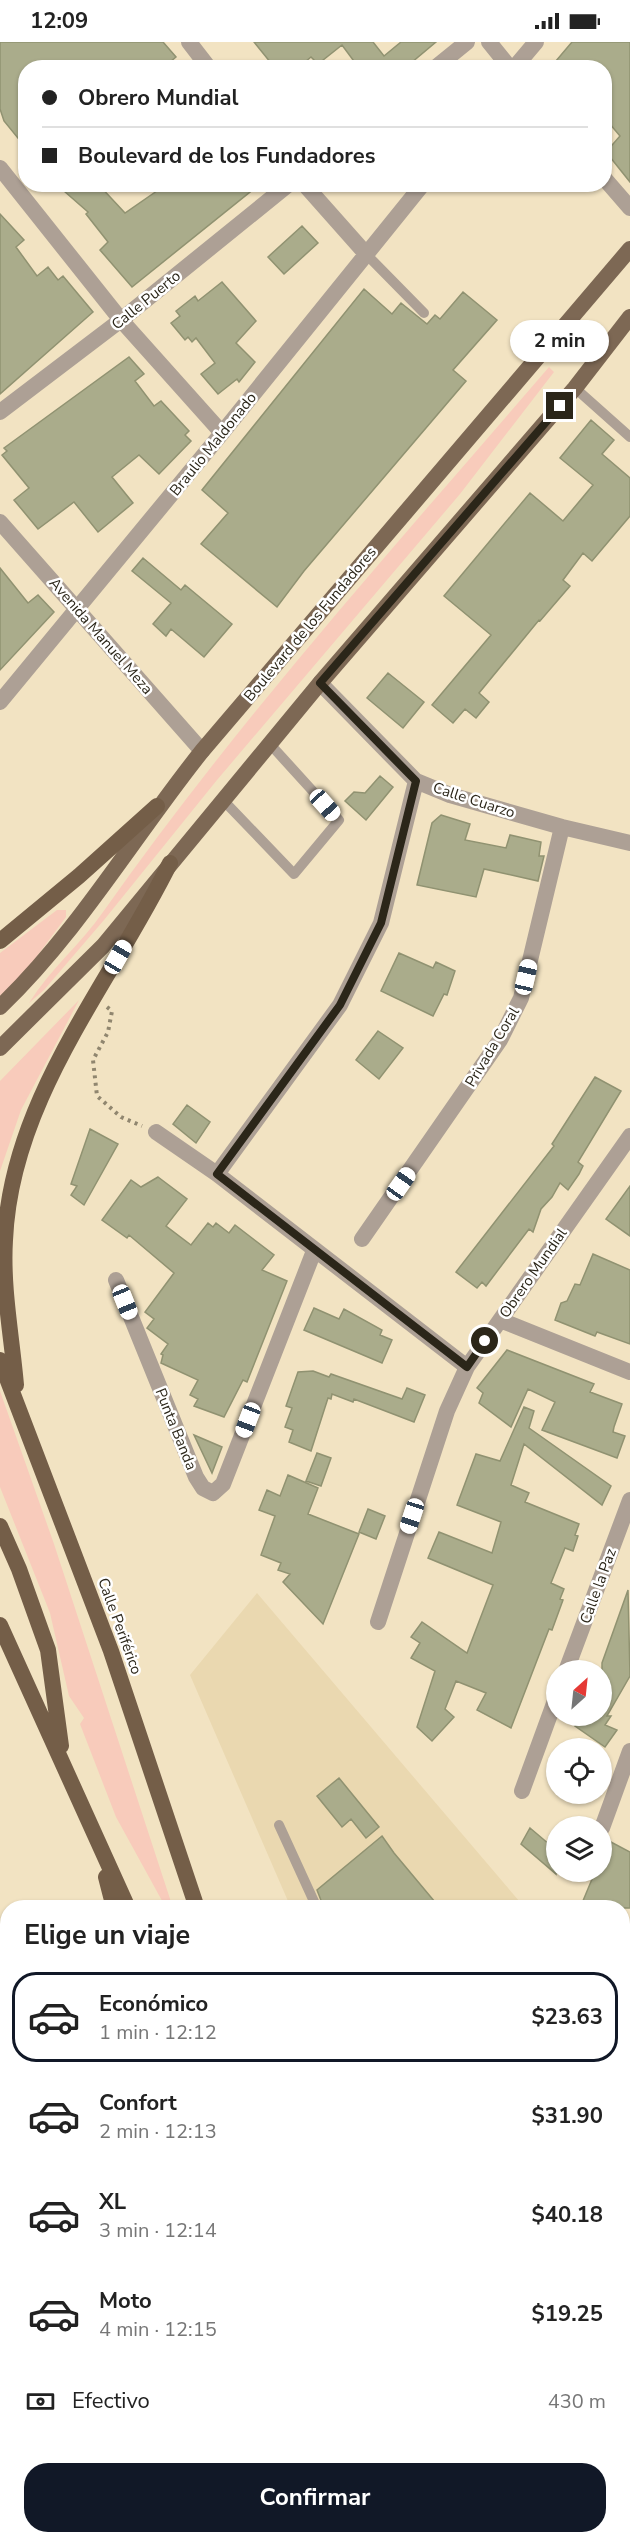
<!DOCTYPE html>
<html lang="es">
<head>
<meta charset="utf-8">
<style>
	:root { --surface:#fff; --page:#f2f2f2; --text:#222; --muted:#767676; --line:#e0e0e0; --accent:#111827 }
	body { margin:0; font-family:"Nunito Sans",sans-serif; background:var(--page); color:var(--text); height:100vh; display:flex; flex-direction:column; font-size:22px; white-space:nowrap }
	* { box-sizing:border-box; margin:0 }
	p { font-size:20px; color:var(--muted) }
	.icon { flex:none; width:33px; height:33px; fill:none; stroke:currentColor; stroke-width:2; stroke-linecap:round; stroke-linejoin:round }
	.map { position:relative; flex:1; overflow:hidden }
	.panel { position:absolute; left:0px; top:1858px; width:630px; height:644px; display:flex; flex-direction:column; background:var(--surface); border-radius:24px 24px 0 0; box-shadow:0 2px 4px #0004 }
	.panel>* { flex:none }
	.hud { position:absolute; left:18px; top:18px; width:594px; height:132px; border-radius:24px; box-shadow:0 2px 4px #0004; display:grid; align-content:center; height:132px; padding:0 24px; background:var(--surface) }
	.needle { width:39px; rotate:27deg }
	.buttons { position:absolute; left:546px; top:1618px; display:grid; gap:12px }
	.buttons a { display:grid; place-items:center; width:66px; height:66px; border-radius:50%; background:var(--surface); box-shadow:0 2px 4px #0004; font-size:30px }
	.end { position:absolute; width:27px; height:27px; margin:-14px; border:8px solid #2b2619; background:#fff; box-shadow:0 0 0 3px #fff }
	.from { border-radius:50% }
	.bubble { position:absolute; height:42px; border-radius:21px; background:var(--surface); box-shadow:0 2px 4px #0004; font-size:20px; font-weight:700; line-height:42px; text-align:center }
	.car { position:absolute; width:18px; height:36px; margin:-18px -9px; border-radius:8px; box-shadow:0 0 4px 2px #0007; background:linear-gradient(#fff 24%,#345 0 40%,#fff 0 76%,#345 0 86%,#fff 0) }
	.hud b { display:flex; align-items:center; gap:21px; height:57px; font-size:22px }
	.hud b+b { border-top:2px solid var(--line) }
	.hud i { width:15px; height:15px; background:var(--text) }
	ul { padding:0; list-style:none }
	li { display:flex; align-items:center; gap:18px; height:90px; margin:0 12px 9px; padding:0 12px; border:3px solid transparent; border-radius:24px }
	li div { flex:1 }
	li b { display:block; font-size:22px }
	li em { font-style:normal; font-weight:700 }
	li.selected { border-color:var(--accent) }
	li>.icon { width:54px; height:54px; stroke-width:1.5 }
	h2 { padding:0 24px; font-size:27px; line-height:72px }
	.pay { display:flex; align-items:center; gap:15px; height:66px; padding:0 24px; font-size:22px }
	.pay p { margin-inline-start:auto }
	.button { display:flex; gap:12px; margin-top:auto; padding:12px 24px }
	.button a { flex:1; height:69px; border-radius:24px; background:var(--accent); color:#fff; font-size:24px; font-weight:700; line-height:69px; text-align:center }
	.status { display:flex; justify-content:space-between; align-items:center; height:42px; padding:0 30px; background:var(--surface); direction:ltr }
	.status svg { height:16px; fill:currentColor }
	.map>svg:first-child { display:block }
</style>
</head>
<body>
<div class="status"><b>12:09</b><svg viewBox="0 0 49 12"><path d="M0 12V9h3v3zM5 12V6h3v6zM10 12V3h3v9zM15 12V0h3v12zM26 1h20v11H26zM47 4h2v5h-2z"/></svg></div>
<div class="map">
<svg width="630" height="2501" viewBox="0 0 630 2501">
	<rect width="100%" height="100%" fill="#f2e3c2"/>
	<path fill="#ead8b0" d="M257 1551 525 1866H291L190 1633Z
		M623 1963 630 1970V2501H495L493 2495 622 2494Z
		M0 2383 7 2385 8 2494H280L284 2501H0Z"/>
	<path fill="#f8cbbb" d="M549 325 554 330 460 452 217 738 104 878 44 948 29 961C50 927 81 902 103 870 238 678 396 503 549 325Z
		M57 868H66V875L26 929 0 954V911Z
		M79 958 21 1068 0 1129V1039Z
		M0 1349 54 1502 173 1866H166L116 1775 80 1682 84 1676 69 1654 50 1571 0 1445Z"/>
	<path fill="#aaac8b" stroke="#909271" stroke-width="1.5" d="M0 0H163L176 15 163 26H26V106L4 79 0 67Z
		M254 0H373L384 14 401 0H436L405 26H359L342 3 318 22 311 15 298 26H275Z
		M572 0H630V140L606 110 620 94 604 75V26H550Z
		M56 142H98L125 171 167 142H260L132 245 100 208 108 200 86 172 88 170Z
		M0 172 24 198 16 205 37 234 48 225 58 238 63 234 93 270 0 352Z
		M302 184 318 201 284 232 268 215Z
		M222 240 256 279 236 301 255 320 239 340 237 337 218 352 201 332 215 321 196 296 192 300 188 295 185 298 171 281 180 274 176 269 195 254 198 259Z
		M364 247 392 272 401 261 427 282 435 273 440 277 463 250 497 278 453 328 466 339 304 529 277 565 201 502 228 471 202 448Z
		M129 315 144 332 135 339 154 364 161 359 189 389 185 393 191 399 159 432 139 413 112 435 133 461 98 490 74 460 38 487 14 458 29 446 2 413 7 409 4 406Z
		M591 378 614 398 602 412 630 436V474L592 519 583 511 563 538 570 544 540 579 539 578 479 651 489 660 476 676 465 667 453 681 432 663 491 593 444 554 530 451 563 479 593 443 560 416Z
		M143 516 181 548 185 543 232 582 204 615 171 587 166 594 153 582 171 561 132 529Z
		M0 526 28 561 38 553 54 570 0 628Z
		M388 631 424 660 403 686 367 656Z
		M380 734 393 745 366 778 345 759 354 750 365 751Z
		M441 773 470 782 465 798 506 806 510 793 541 800 539 814H544L538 839 484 827 476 855 417 843 432 781Z
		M399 911 433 926 436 920 455 929 447 953 444 952 433 974 381 949Z
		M378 989 403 1006 379 1037 356 1018Z
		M595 1035 621 1049 578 1120 583 1124 579 1132 568 1148 560 1141 552 1155 541 1167 533 1190 529 1187 486 1244 482 1240 477 1246 456 1230 554 1104 552 1102Z
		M187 1063 210 1080 196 1101 173 1082Z
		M90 1087 118 1102 84 1163 71 1153 77 1144 71 1142Z
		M158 1135 187 1157 166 1184 191 1203 208 1181 213 1185 216 1181 229 1191 235 1183 274 1213 262 1228 287 1239 247 1340 243 1338 224 1375 194 1364 198 1357 190 1353 198 1338 161 1321 163 1313 161 1312 168 1302 147 1286 154 1277 145 1270 174 1231 129 1193 127 1196 102 1178 131 1138 141 1145Z
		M630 1144V1194L606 1177Z
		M593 1212 630 1228V1302L597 1290 595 1294 555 1278 561 1261 567 1259 575 1242 580 1243Z
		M314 1266 339 1277 344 1267 382 1288 380 1293 392 1298 382 1321 304 1288Z
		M507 1308 594 1342 590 1350 622 1362 614 1385 613 1390 625 1394 617 1416 542 1388 555 1360 528 1347 511 1385 479 1361 483 1351 477 1346Z
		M313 1329 329 1335 331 1332 402 1357 407 1346 425 1353 414 1380 354 1357 353 1360 332 1352 331 1357 328 1356 311 1409 289 1400 293 1388 285 1385 292 1366 286 1364 298 1330Z
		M524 1365 534 1369 529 1386 611 1444 602 1463 524 1402 511 1443 529 1451 525 1460 579 1482 575 1493 578 1494 573 1509 565 1506 551 1541 564 1547 560 1557 563 1558 552 1588 549 1587 511 1686 477 1668 486 1651 456 1639 445 1667 454 1675 432 1699 417 1685 435 1629 411 1616 420 1601 411 1595 422 1580 467 1611 493 1543 428 1516 439 1490 492 1511 501 1480 457 1463 476 1412 500 1419Z
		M194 1393 222 1405 212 1431Z
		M317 1411 331 1416 321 1444 306 1439Z
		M288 1433 318 1446 308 1472 359 1492 323 1582 283 1540 290 1532 278 1528 281 1521 261 1513 275 1474 259 1468 267 1448 280 1454Z
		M368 1467 385 1474 376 1497 359 1490Z
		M628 1548 630 1634 607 1674H611L605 1683 617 1688 605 1705 575 1684 582 1674H602V1621Z
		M339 1736 379 1785 366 1796 351 1777 342 1785 317 1754Z
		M530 1786 556 1808V1832L521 1802Z
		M382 1794 394 1811 440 1866H324L317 1848Z
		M609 1799 630 1810V1866H580L595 1830H602V1811Z"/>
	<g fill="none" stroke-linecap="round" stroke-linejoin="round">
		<path stroke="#90866f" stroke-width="4" stroke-dasharray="3 4.5" stroke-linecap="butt" d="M107 965 112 969 108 990 93 1018 97 1054 121 1075 142 1084"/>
		<path stroke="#ada095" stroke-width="10" d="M367 213 424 271
			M575 346 630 395
			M223 758 294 832 339 778 270 702
			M279 1783 317 1866
			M0 2083 8 2098
			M0 2293 8 2299
			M622 2329 630 2337
			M622 2420 630 2428
			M135 2494 136 2501"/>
		<path stroke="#ada095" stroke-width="16" d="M0 126 121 278 222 391
			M304 142 367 213
			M0 370 121 278 289 142
			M0 480 202 709
			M320 641 416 739 450 753 562 785 630 801
			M0 660 222 391 423 142
			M156 1090 217 1132 467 1325
			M217 1132 340 963 381 881 416 739
			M362 1197 500 998 521 956 562 785
			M116 1238 196 1435 203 1446 213 1451 223 1442 314 1209
			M500 1278 630 1330
			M378 1580 447 1369 467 1325 630 1094
			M566 1629 630 1458
			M522 1749 556 1656
			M602 1786 630 1709"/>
		<path stroke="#ada095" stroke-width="16" d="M189 0 209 26
			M489 0 510 26
			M435 26 467 0
			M514 26 536 0
			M604 136 630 166
			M0 2374 8 2376"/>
		<path stroke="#7d6854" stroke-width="16" d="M0 965C79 889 134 794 202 709L630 207
			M0 1006 103 904 320 641 575 346 630 275"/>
		<path stroke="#745e48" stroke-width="16" d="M0 899 79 834 157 764
			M0 1318 111 1609 197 1866
			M16 1343C12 1296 2 1246 5 1198 11 1057 110 943 170 821
			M0 1484 19 1527 48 1608 61 1704
			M0 1583 128 1866
			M106 1835 114 1866
			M329 2494 332 2501
			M398 2494 401 2501
			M454 2494 457 2501"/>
	</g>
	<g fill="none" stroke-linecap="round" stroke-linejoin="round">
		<path stroke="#2b2619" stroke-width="8" d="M485 1299 467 1325 217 1132 340 963 381 881 416 739 320 641 560 364"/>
	</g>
	<g text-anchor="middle" stroke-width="5" stroke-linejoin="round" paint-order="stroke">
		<g font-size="15" fill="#2b2619" stroke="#fff">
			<text transform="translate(146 258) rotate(-39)" y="5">Calle Puerto</text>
			<text transform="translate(213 402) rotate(-51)" y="5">Braulio Maldonado</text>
			<text transform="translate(310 582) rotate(-50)" y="5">Boulevard de los Fundadores</text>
			<text transform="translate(101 594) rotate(49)" y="5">Avenida Manuel Meza</text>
			<text transform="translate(474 758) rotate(18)" y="5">Calle Cuarzo</text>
			<text transform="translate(492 1005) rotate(-59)" y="5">Privada Coral</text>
			<text transform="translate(533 1231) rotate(-55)" y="5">Obrero Mundial</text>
			<text transform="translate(176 1387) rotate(68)" y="5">Punta Banda</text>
			<text transform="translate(598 1544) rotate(-70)" y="5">Calle la Paz</text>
			<text transform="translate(120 1584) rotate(70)" y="5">Calle Periférico</text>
		</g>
	</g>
</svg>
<div class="buttons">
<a><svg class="needle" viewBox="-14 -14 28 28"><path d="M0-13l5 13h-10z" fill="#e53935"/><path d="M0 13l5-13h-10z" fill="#767676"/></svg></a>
<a><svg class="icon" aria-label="locate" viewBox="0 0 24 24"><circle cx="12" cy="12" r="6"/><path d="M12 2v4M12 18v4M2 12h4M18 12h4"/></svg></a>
<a><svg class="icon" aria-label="layers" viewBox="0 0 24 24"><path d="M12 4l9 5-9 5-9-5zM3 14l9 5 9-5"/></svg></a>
</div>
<i class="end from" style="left:485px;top:1299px"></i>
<i class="end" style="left:560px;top:364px"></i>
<div class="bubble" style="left:510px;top:278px;width:99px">2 min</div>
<i class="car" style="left:325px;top:763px;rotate:138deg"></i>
<i class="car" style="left:118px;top:915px;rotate:30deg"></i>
<i class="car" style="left:526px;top:935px;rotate:13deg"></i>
<i class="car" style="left:401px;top:1142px;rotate:35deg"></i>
<i class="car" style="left:125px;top:1260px;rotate:158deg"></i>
<i class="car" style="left:248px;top:1378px;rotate:201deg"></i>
<i class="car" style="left:412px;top:1474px;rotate:198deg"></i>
<div class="hud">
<b><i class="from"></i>Obrero Mundial</b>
<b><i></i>Boulevard de los Fundadores</b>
</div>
<section class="panel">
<h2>Elige un viaje</h2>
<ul>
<li class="selected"><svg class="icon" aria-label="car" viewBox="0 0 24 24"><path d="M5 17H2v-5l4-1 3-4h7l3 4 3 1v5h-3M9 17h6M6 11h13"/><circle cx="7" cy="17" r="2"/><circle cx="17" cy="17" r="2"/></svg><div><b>Económico</b><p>1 min · 12:12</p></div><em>$23.63</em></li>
<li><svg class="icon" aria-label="car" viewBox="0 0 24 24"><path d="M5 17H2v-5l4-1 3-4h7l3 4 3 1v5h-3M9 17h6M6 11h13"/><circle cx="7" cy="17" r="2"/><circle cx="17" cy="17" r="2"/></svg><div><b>Confort</b><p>2 min · 12:13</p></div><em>$31.90</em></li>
<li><svg class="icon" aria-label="car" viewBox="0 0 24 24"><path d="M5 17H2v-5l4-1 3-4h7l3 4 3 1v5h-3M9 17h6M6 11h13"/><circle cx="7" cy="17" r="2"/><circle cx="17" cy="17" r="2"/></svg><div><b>XL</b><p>3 min · 12:14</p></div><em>$40.18</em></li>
<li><svg class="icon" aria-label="car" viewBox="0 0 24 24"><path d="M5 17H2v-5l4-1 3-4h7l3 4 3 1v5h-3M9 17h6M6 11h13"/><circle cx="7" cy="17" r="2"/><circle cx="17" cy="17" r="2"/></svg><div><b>Moto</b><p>4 min · 12:15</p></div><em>$19.25</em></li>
</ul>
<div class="pay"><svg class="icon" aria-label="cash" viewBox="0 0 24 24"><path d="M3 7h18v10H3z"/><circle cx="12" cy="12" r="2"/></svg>Efectivo<p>430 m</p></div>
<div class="button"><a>Confirmar</a></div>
</section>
</div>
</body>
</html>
